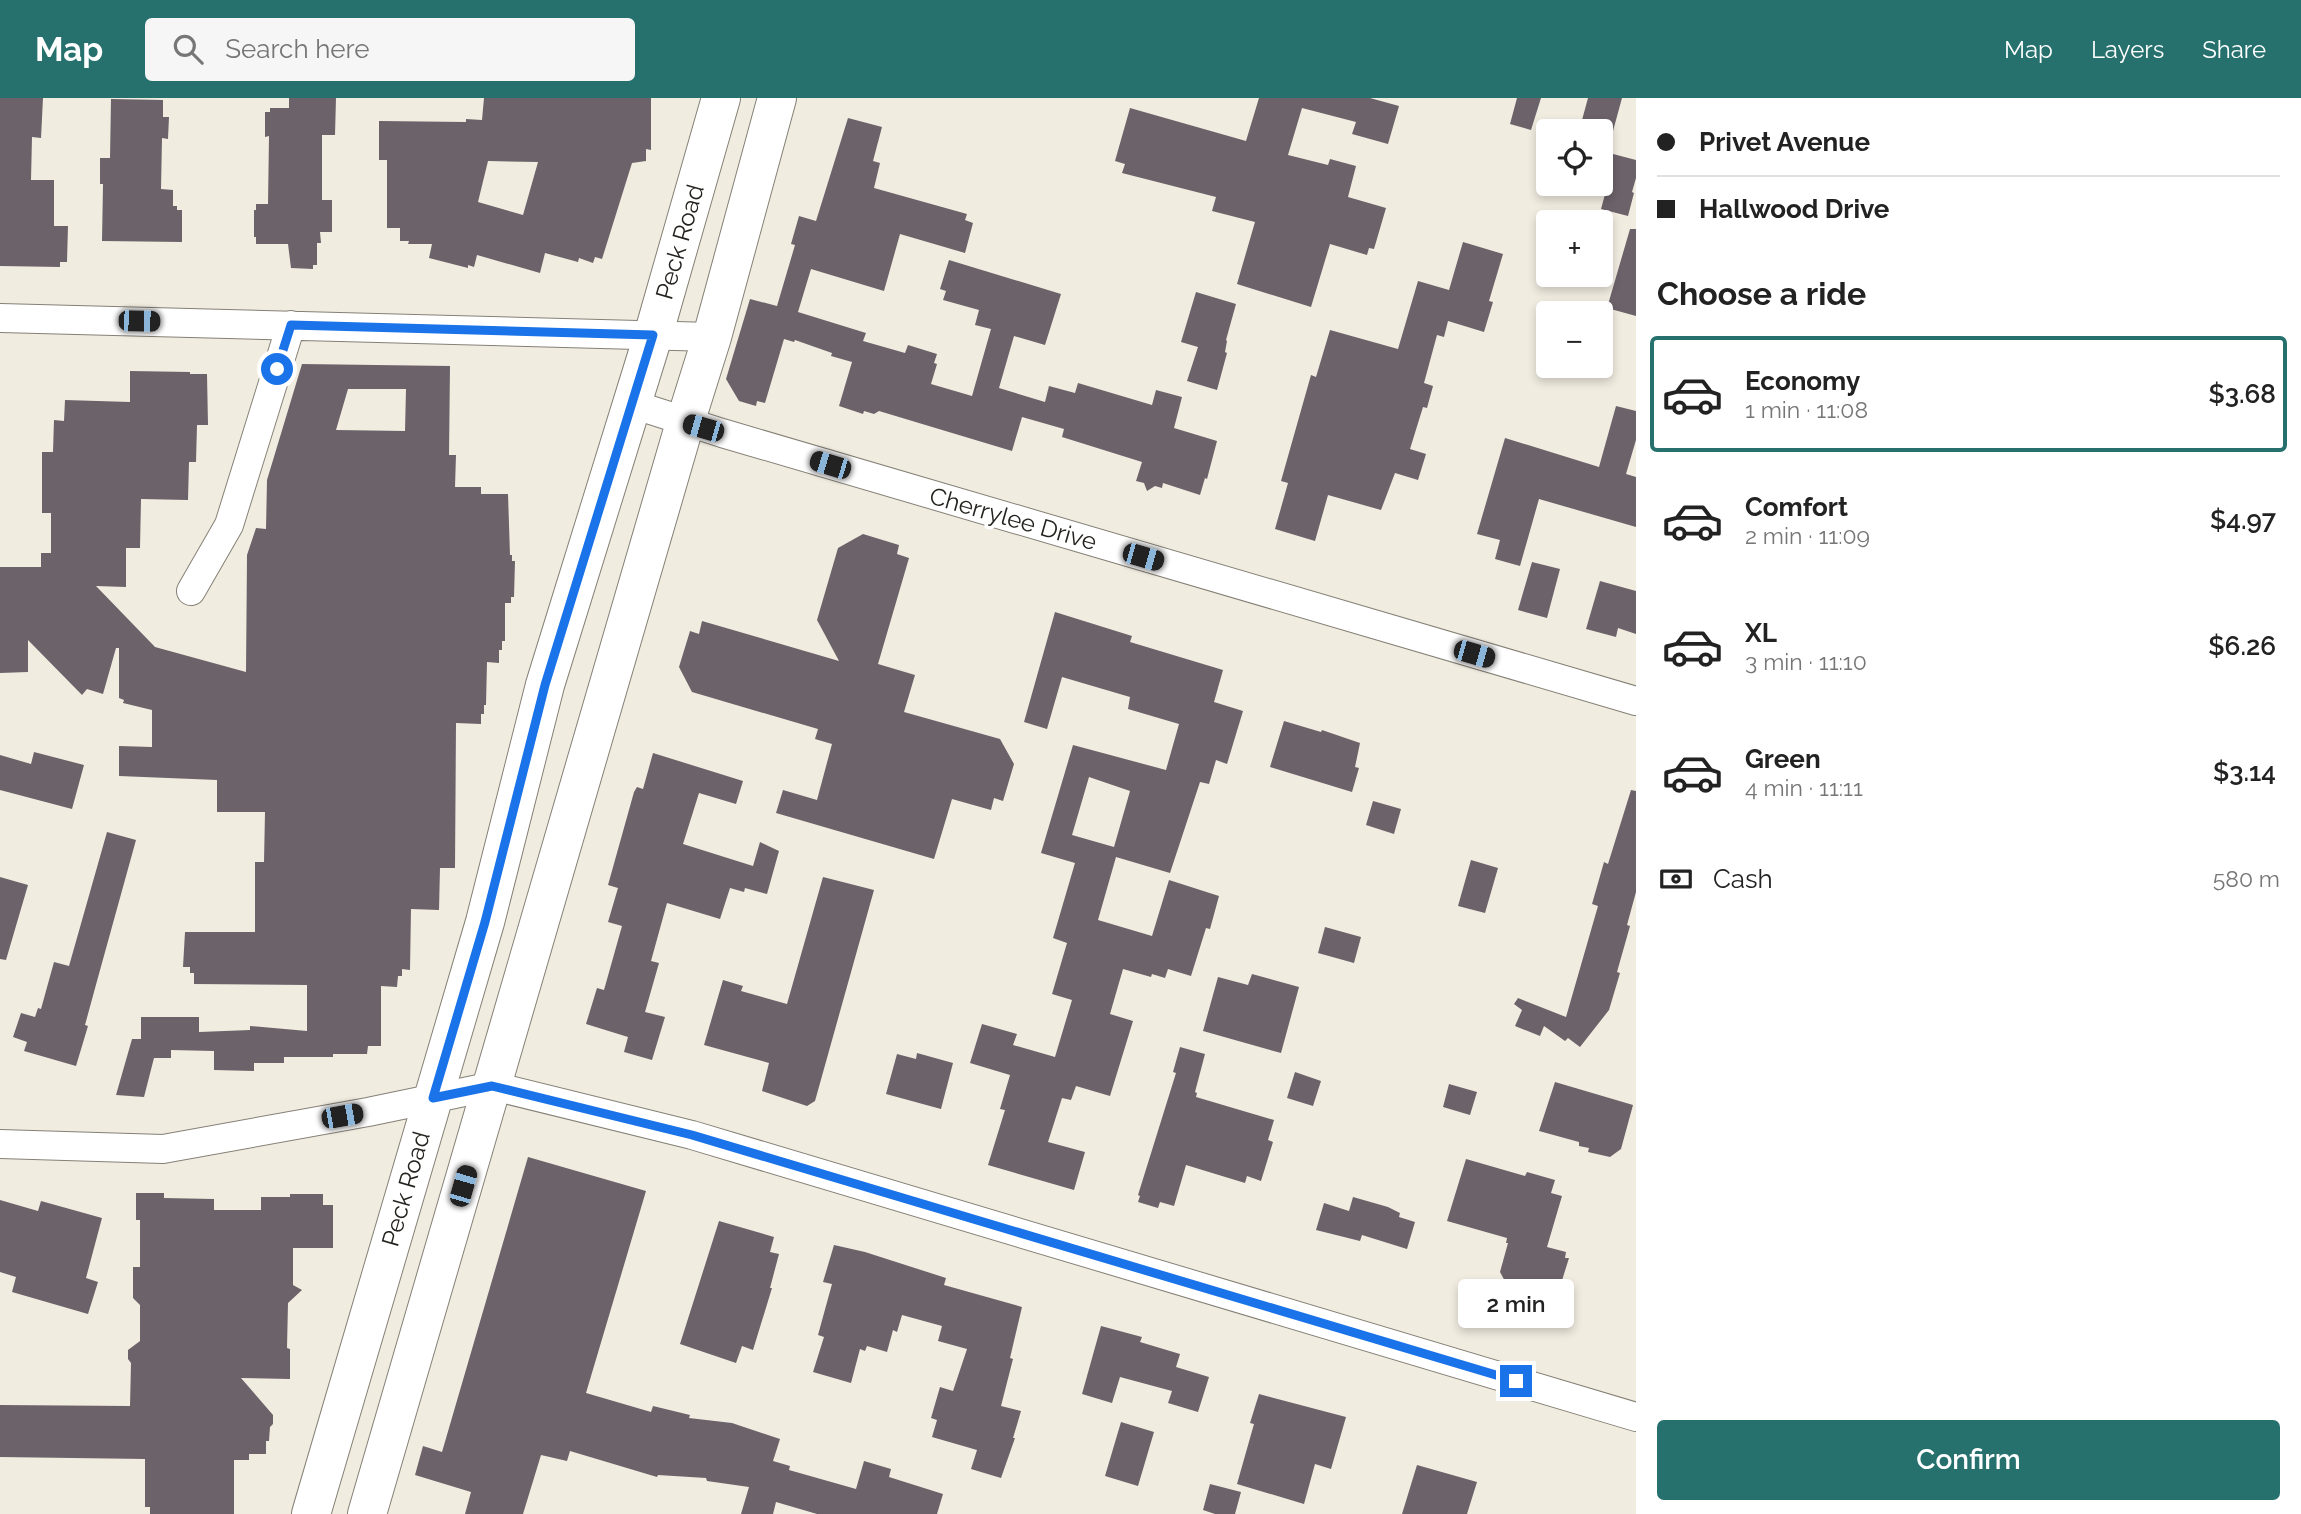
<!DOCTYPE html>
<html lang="en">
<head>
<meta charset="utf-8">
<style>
	:root { --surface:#fff; --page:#f6f6f6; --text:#222; --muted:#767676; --line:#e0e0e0; --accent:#26716e }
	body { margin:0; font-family:Raleway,sans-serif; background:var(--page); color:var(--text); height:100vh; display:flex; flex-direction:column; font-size:26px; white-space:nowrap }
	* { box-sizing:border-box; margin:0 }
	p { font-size:23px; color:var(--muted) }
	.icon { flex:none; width:38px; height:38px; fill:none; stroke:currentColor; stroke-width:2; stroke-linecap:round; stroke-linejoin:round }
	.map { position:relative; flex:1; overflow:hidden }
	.panel { display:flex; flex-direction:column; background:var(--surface); width:665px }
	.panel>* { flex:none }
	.banner { display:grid; align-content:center; height:154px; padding:0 21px; background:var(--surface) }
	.fabs { position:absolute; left:1536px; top:21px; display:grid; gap:14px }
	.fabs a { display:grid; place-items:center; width:77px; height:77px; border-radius:7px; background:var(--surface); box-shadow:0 4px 10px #0003; font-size:35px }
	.end { position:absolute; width:32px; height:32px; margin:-16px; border:9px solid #1a73e8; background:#fff; box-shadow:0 0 0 4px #fff }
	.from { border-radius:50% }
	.bubble { position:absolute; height:49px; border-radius:7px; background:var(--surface); box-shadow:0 4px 10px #0003; font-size:23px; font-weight:600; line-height:49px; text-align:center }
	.car { position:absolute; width:21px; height:42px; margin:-21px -10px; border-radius:9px; box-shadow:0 0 5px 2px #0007; background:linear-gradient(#222 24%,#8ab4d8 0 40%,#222 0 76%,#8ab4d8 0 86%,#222 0) }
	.banner b { display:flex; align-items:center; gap:24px; height:66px; font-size:26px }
	.banner b+b { border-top:2px solid var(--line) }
	.banner i { width:18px; height:18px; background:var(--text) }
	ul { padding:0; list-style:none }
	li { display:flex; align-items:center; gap:21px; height:116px; margin:0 14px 10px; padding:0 7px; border:4px solid transparent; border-radius:7px }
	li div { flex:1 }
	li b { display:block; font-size:26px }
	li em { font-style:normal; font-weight:600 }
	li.current { border-color:var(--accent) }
	li>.icon { width:63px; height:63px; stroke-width:1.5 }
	h2 { padding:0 21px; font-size:32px; line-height:84px }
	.pay { display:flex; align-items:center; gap:18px; height:77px; padding:0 21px; font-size:26px }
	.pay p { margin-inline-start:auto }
	.button { display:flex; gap:14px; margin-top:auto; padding:14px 21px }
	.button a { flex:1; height:80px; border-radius:7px; background:var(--accent); color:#fff; font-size:28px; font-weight:600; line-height:80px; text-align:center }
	header { display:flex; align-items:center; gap:42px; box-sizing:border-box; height:98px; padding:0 35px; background:var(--accent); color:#fff }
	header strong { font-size:33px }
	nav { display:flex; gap:38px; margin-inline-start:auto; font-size:24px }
	.search { width:490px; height:63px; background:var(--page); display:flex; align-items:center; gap:18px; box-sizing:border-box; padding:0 24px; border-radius:7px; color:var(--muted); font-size:26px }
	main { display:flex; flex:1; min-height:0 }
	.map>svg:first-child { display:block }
</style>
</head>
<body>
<header>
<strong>Map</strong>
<div class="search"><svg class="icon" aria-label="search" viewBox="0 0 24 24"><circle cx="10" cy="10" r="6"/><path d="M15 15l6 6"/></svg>Search here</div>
<nav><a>Map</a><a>Layers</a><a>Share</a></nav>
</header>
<main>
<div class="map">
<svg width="1636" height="1416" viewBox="0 0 1636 1416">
	<rect width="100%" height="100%" fill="#f1ece0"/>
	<path fill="#6c626a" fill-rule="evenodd" d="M0 0H43L41 40 32 39 31 82H54V128H68L67 164H60V169L0 168Z
		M289 0H336L335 37H322V102H332V134H320L321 145H317V167H313V171L291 170 288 146H256V139H254V112H256V106H268L269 38 265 39V14H270V10H289Z
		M484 0H651V52L646 51V63L632 65 602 161 595 159 593 165 579 160 578 164 545 155 540 175 477 157 474 169 468 167V170L429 160 432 146H408L409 143H400V130H387V62H379V23L466 24V21L482 22ZM488 63 538 64 523 117 478 104Z
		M1259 0H1370L1399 8 1388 46 1352 36 1356 24 1302 10 1288 57 1328 67 1330 61 1356 68 1348 99 1386 110 1374 151 1369 150 1367 157 1330 146 1311 209 1237 186 1255 124 1212 113 1216 99 1122 75 1125 66 1115 63 1130 10 1246 43Z
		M1517 0H1541L1531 32 1510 26Z
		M1588 0H1622L1613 33H1579Z
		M111 1 163 2V19H169L168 41 162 40 161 91 173 92V108H177V112H182V144L102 143 103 86H100V60H110Z
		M848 20 882 29 873 63 880 65 874 90 967 116 965 122 973 125 965 155 900 136 884 193 811 171 798 214 866 235 863 243 905 255 908 247 937 256 934 265 937 266 931 286 972 298 991 231 975 227 979 212 943 202 946 193 940 191 949 162 1061 196 1045 247 1014 238 999 290 1045 304 1049 288 1075 295 1078 285 1152 307 1156 292 1182 299 1174 330 1217 343 1207 381 1205 380 1200 397 1163 385 1162 390 1155 388 1147 393 1144 385 1136 383 1142 364 1062 339 1064 331 1022 319 1012 353 879 313 874 316 864 313 863 316 839 308 852 264 831 258 832 255 795 242 794 244 784 241 765 305 757 303 756 308 739 303 726 281 750 201 777 208 795 147 791 146 799 118 816 123Z
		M1613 56 1636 62V80L1632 94 1634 95 1628 118 1601 111 1607 89 1604 88Z
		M1630 131H1636V218L1607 210Z
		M1463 144 1503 156 1489 203 1493 204 1484 234 1448 223 1444 239 1437 237 1424 285 1433 288 1427 310 1423 309 1410 351 1426 356 1418 382 1395 375 1381 412 1328 397 1315 443 1275 431 1288 385 1281 383 1311 277 1316 279 1330 232 1398 251 1418 183 1449 192Z
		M1196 194 1236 206 1226 242 1227 243 1225 254 1227 255 1217 292 1187 283 1198 249 1181 244Z
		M302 266 450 268 449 357H456L455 389H481V396H508L510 457H512V463H515L514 499H511V505H505V543H502V552H499V565L487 564 486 607H484V616H481V626L456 625 455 770H440L439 812 411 811 410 872 402 871V878H398L397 889 381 888V948H368L367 956H333V959H284V965H254V973L214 972V953L171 952V960H154L144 999 116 997 132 941H141V919H199V934L250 932V928L307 933V887L194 886V875H190V869H183L185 834H255V764H264L265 714H217V682L119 678V648L152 649V612L123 605 124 602 119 600V550H116L103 596 87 591 82 597 28 542V574L0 575V469H41V455H51V415H42V354H53L54 322 64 323 65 302 130 304V273L190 274V276H207L208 327H197L196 364H189L188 402 141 401 140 450H126V489L96 488 155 549 246 574 247 457 256 430 266 431 267 382ZM348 291H406L405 333 336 332Z
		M1616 308 1636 313V342L1626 376 1636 379V429L1539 401 1520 468 1495 461 1500 442 1477 436 1505 340 1599 369Z
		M863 436 899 447 897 456 909 460 878 566 915 577 904 614 1000 641 1014 666 1003 703 994 700 991 712 952 701 934 761 776 715 783 692 817 702 832 646 815 641 818 631 692 594 679 569 690 533 699 536 702 523 839 563 817 522 838 450Z
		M1532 464 1560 471 1547 520 1518 512Z
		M1600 483 1636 493V536L1618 530 1616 539 1586 531Z
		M1055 514 1132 538 1130 544 1223 572 1214 604 1243 613 1227 666 1216 662 1209 686 1200 684 1170 775 1116 759 1098 822 1152 838 1169 782 1219 798 1210 831 1206 830 1191 878 1168 871 1165 880 1152 876 1151 879 1123 871 1110 916 1133 923 1110 998 1076 988 1071 1002 1062 1000 1048 1044 1085 1054 1074 1092 988 1067 1005 1012 1000 1011 1010 977 970 965 982 926 1017 936 1013 947 1055 959 1072 902 1052 896 1067 845 1053 840 1075 765 1041 755 1073 647 1166 672 1179 626 1128 611 1130 599 1062 579 1047 631 1024 624ZM1089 679 1130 693 1114 749 1072 737Z
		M1284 623 1321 634 1322 632 1360 645 1355 669 1359 670 1352 694 1270 669Z
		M34 654 84 667 72 711 0 692V657L31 666Z
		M653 655 743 683 736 706 699 695 683 746 753 768 760 744 779 753 767 796 745 790 744 794 730 790 720 821 667 805 651 863 659 865 645 914 665 919 652 962 624 954 628 939 586 926 597 890 604 892 622 828 608 824 618 790 608 787 634 694 637 689 643 691Z
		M1631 692 1636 693V794L1627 827 1630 828 1617 874 1620 875 1609 912 1580 949 1568 940 1565 943 1544 928 1540 938 1515 928 1522 912 1514 906 1518 900 1566 919 1598 808 1592 806 1604 764 1608 766Z
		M1373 703 1401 711 1394 736 1366 727Z
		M107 734 136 742 97 883 85 927 88 928 76 968 24 953 27 944 13 939 21 915 35 919 38 910 41 911 54 864 69 868Z
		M1471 762 1498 770 1485 815 1458 808Z
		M0 779 28 787 6 862 0 861Z
		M823 779 874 792 815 1003 807 1008 762 993 769 965 704 947 723 882 743 888 741 893 787 906Z
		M1325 829 1361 839 1354 865 1318 855Z
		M1252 876 1299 889 1281 955 1203 933 1218 879 1248 887Z
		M1180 949 1205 956 1195 994 1197 995 1196 999 1274 1022 1268 1042 1273 1044 1261 1083 1247 1078 1245 1085 1186 1067 1174 1108 1160 1104 1158 1110 1138 1104 1140 1098 1138 1097 1176 975 1173 974Z
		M917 955 953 965 941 1011 886 996 897 956 916 961Z
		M1295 974 1321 983 1313 1008 1287 1000Z
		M1555 984 1633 1007 1621 1051 1610 1059 1588 1054 1589 1050 1579 1048V1044L1539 1033Z
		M1449 986 1477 994 1470 1017 1443 1009Z
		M528 1059 646 1093 586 1295 651 1314 653 1308 690 1317 689 1320 732 1325 780 1341 773 1363 790 1368 789 1372 856 1391 864 1363 891 1371 889 1379 943 1396 937 1416H817L776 1404 773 1416H741L749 1389 707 1383 706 1380 658 1377 657 1379 570 1353 567 1363 541 1357 523 1416H465L471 1394 415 1377 423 1348 442 1354Z
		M1466 1061 1525 1078 1527 1074 1555 1082 1551 1095 1562 1098 1547 1149 1566 1154 1565 1160H1569L1554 1208 1505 1194 1507 1187 1500 1174 1508 1145H1506L1507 1140 1447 1123Z
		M136 1095H164V1100L214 1101V1112H261V1099H290V1096H323V1107H333V1150H293V1187L302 1192 288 1205 287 1250 290 1251V1281L241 1280 273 1317V1326L270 1329 269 1343H266V1356H249V1362H234V1416H150V1409H145V1361L0 1359V1307L130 1308 131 1265 128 1261V1252L140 1243V1207L133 1200V1169H140V1122H136Z
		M1353 1099 1388 1109 1400 1115 1399 1119 1415 1124 1407 1151 1362 1137 1360 1143 1316 1132 1324 1105 1349 1113Z
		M0 1102 38 1113 41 1103 102 1120 86 1180 98 1184 88 1216 12 1194 16 1179 0 1174Z
		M719 1123 774 1139 770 1154 779 1156 770 1190H772L753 1252 742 1248 736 1265 680 1246Z
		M834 1147 865 1154 946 1180 944 1187 1022 1209 1010 1260 1013 1261 1001 1308 1021 1313 1013 1340H1015L1001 1380 971 1371 977 1352 932 1339 937 1322 931 1320 940 1289 953 1293 967 1251 938 1243 942 1228 902 1217 897 1234 893 1232 887 1254 867 1248 865 1253 860 1251 851 1285 813 1274 824 1239 818 1237 832 1186 823 1184Z
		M1101 1228 1142 1239 1140 1244 1180 1256 1176 1269 1209 1279 1198 1314 1168 1305 1172 1293 1120 1279 1112 1305 1082 1296Z
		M1259 1296 1346 1319 1331 1371 1315 1366 1304 1406 1237 1386 1254 1326 1250 1325Z
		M1121 1324 1154 1334 1138 1388 1105 1378Z
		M1417 1367 1477 1384 1467 1416H1402Z
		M1210 1386 1241 1394 1235 1416H1215L1203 1412Z"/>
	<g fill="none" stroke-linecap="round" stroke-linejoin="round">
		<g stroke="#858076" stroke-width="30">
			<path id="street" d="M0 220 712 239
				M632 306 722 335 1636 603
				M191 493 229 427 291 227
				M0 1046 163 1051 368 1014 493 988 692 1037 1636 1319"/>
		</g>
		<g stroke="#858076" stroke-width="40">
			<path id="secondary" d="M311 1416 485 824 545 587 653 238 721 0
				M367 1416 685 325 712 239 777 0"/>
		</g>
		<use href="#street" stroke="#fff" stroke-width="28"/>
		<use href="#secondary" stroke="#fff" stroke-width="38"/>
	</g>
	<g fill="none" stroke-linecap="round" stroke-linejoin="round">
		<path stroke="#1a73e8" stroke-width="9" d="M277 271 291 227 653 237 545 587 485 824 433 1000 492 988 692 1037 1516 1283"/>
	</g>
	<g text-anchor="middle" stroke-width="7" stroke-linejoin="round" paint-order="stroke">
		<g font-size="24" fill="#25231f" stroke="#fff">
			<text transform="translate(680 144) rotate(-74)" y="8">Peck Road</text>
			<text transform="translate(1013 421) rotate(16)" y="8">Cherrylee Drive</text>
			<text transform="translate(406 1091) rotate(-74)" y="8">Peck Road</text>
		</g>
	</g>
</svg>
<div class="fabs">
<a><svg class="icon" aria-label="locate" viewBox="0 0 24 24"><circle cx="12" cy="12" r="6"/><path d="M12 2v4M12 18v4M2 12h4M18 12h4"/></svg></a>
<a>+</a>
<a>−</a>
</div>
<i class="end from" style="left:277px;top:271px"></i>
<i class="end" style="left:1516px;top:1283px"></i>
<div class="bubble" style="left:1458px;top:1181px;width:116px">2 min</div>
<i class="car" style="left:139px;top:223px;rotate:91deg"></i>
<i class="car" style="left:703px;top:330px;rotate:286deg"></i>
<i class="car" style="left:830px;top:367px;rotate:287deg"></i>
<i class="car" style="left:1143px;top:459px;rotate:106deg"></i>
<i class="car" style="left:1474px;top:556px;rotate:106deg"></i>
<i class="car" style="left:342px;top:1018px;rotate:80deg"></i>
<i class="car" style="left:463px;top:1088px;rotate:16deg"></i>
</div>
<section class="panel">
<div class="banner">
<b><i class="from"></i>Privet Avenue</b>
<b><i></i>Hallwood Drive</b>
</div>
<h2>Choose a ride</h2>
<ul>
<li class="current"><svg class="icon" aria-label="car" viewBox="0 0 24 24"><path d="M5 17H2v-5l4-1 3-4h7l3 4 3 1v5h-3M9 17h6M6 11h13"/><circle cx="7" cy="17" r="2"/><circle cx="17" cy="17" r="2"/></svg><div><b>Economy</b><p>1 min · 11:08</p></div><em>$3.68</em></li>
<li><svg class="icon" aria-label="car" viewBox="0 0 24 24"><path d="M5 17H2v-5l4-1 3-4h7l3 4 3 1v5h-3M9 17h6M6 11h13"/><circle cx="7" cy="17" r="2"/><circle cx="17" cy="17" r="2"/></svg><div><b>Comfort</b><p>2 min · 11:09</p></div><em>$4.97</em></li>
<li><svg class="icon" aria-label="car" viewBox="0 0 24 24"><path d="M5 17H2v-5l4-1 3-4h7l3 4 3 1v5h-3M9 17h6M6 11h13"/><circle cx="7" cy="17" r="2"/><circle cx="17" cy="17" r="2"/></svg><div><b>XL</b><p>3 min · 11:10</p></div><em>$6.26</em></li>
<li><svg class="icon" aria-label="car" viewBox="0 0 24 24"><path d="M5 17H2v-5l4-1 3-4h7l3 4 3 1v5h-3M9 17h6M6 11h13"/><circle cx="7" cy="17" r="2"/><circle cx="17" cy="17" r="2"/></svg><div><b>Green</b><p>4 min · 11:11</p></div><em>$3.14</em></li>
</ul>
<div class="pay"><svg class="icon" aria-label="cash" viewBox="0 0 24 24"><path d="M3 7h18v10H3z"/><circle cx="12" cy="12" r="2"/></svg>Cash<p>580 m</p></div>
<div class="button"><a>Confirm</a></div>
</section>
</main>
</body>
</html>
